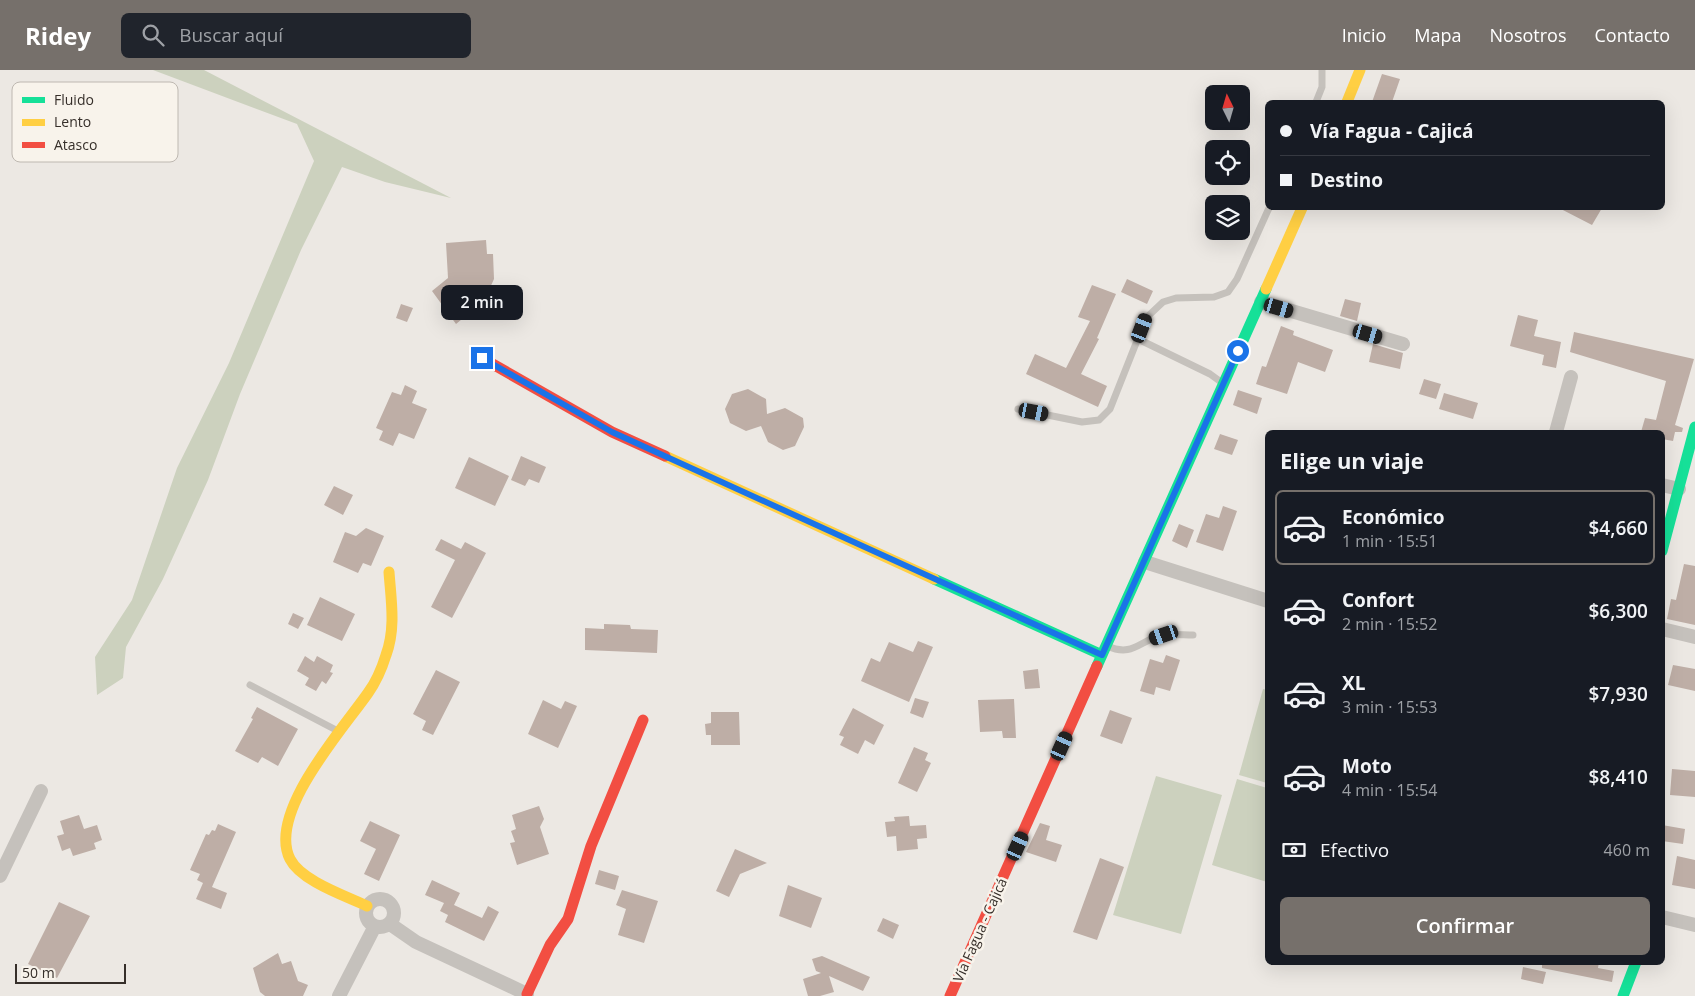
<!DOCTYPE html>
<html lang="es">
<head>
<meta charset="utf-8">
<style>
	:root { --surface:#171b24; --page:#20242c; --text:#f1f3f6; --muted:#9ea1a6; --line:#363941; --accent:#76706b }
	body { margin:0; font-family:"Open Sans",sans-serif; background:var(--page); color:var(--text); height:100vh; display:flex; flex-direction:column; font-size:19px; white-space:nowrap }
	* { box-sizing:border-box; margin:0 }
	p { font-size:16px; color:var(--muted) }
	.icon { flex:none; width:28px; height:28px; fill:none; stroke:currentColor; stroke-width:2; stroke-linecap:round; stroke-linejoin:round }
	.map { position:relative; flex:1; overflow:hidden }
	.drawer { position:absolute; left:1265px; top:360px; width:400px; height:535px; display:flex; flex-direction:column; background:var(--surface); border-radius:8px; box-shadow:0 5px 20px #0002 }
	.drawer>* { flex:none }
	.banner { position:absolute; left:1265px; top:30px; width:400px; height:110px; border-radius:8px; box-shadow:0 5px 20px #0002; display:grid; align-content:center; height:110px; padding:0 15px; background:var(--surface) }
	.needle { width:32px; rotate:355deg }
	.tools { position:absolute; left:1205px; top:15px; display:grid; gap:10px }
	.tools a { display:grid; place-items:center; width:45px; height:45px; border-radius:8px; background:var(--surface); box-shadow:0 5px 20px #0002; font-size:25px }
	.scale { position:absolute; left:15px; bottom:12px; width:111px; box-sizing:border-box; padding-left:5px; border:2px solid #362f2a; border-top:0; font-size:14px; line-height:18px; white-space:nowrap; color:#362f2a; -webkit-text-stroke:4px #f8f3eb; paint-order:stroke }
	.end { position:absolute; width:22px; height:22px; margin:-11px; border:6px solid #1a73e8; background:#fff; box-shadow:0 0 0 2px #fff }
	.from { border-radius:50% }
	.bubble { position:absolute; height:35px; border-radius:8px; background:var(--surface); box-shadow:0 5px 20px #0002; font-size:16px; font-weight:600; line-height:35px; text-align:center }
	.car { position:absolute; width:15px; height:30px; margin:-15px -8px; border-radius:6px; box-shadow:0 0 4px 1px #0007; background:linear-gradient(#222 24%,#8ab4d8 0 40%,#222 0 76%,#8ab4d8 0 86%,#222 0) }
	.banner b { display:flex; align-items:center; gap:18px; height:48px; font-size:19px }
	.banner b+b { border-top:1px solid var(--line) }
	.banner i { width:12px; height:12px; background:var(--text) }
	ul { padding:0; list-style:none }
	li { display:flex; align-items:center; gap:15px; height:75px; margin:0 10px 8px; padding:0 5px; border:2px solid transparent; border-radius:8px }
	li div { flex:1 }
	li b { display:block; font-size:19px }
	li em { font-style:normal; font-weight:600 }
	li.selected { border-color:var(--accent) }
	li>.icon { width:45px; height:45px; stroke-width:1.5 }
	h2 { padding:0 15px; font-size:22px; line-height:60px }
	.pay { display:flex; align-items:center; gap:12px; height:55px; padding:0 15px; font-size:19px }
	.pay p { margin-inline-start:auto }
	.action { display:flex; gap:10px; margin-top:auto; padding:10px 15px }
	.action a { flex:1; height:58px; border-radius:8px; background:var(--accent); color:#fff; font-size:20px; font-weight:600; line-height:58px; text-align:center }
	header { display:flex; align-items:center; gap:30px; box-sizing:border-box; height:70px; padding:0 25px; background:var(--accent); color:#fff }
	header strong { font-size:24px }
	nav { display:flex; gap:28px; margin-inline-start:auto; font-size:18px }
	.search { width:350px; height:45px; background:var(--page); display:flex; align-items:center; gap:12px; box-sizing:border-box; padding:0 18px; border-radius:8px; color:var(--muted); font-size:19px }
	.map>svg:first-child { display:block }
</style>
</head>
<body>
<header>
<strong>Ridey</strong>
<div class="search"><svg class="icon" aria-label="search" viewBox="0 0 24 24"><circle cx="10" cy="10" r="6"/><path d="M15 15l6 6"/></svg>Buscar aquí</div>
<nav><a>Inicio</a><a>Mapa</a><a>Nosotros</a><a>Contacto</a></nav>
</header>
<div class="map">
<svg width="1695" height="926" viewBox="0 0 1695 926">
	<rect width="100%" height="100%" fill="#ece8e3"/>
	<path fill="#ccd1be" d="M153 0H204L451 128 385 112 342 97 301 180 240 324 208 410 163 509 126 577 123 608 97 625 95 587 132 530 177 398 229 293 314 91 297 54Z
		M1263 619 1268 620 1267 713 1239 705Z
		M1156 706 1222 725 1181 864 1113 845Z
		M1237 709 1267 718V812L1212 795Z"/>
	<path fill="#beaea6" d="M1382 4 1400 9 1392 32H1372Z
		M1559 138H1602L1592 155Z
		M486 170 487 184H493L494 209 484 231 456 254 432 221 448 208 446 173Z
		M1127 209 1153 221 1147 234 1121 222Z
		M1092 215 1116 224 1097 268 1099 269 1081 304 1107 316 1098 337 1026 304 1035 284 1066 298 1090 251 1078 247Z
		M1345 229 1361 233 1357 251 1340 246Z
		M401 234 413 238 407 252 396 248Z
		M1518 245 1538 250 1534 266 1561 272 1556 298 1542 295 1544 285 1510 276Z
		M1281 256 1294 261 1293 265 1333 280 1325 302 1298 292 1287 324 1256 314 1262 296 1266 297Z
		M1574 262 1694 289 1675 355 1683 358 1682 362H1675L1673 371 1662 369V362H1641L1645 348 1656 350 1666 311 1570 282Z
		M1373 274 1403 283 1400 299 1369 292Z
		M1424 309 1441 314 1436 329 1419 324Z
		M405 315 417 321 412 333 427 339 414 369 399 363 393 376 379 370 383 361 376 358 392 322 401 325Z
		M748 319 766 329 767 344 785 338 803 348 804 357 795 376 783 380 768 372 761 356 746 361 730 353 725 339 732 324Z
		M1238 320 1262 328 1257 344 1233 335Z
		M1444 323 1478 333 1473 349 1439 339Z
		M1220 364 1238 370 1232 385 1214 379Z
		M521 386 546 397 539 413 529 409 525 416 511 410Z
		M469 387 509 406 495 436 455 418Z
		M334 416 353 425 343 445 324 435Z
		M1223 436 1237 441 1223 481 1196 472 1206 444 1219 448Z
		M1179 454 1194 460 1187 478 1172 471Z
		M366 458 384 466 371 496 363 493 358 503 333 492 345 462 356 466Z
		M441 469 461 479 465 472 486 483 452 548 431 537 455 490 435 480Z
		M1684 494 1695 496V555L1667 549 1671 529 1676 530Z
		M320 527 355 544 342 571 307 555Z
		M293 543 304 548 298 559 288 554Z
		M604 554 630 555 631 559 658 560 657 583 585 580V558L604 559Z
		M918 571 933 577 909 632 861 611 871 588 880 592 889 572 913 582Z
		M1166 585 1180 590 1170 621 1156 617 1154 625 1140 621 1150 589 1163 593Z
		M305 586 314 592 317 586 333 595 330 602 333 603 326 614 322 611 316 621 305 615 309 608 297 601Z
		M1673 595 1695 599V621L1668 615Z
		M1038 599 1040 618 1025 619 1023 601Z
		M436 600 460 612 433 665 422 660 426 651 413 644Z
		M915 628 929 632 923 648 910 643Z
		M1014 629 1016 668H1003L1002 661 980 662 978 630Z
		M543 630 561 639 565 631 577 636 558 678 528 664Z
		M257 637 298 659 278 696 262 687 258 693 235 681 253 649 251 648Z
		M853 638 884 655 874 675 865 670 858 684 840 675 844 667 839 665Z
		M1110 640 1132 648 1122 674 1100 666Z
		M711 642H739L740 675H711V665H706L705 654 711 653Z
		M914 677 928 683 925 690 931 693 917 722 898 713Z
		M1672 699 1695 701V727L1670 725Z
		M539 736 544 749 540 757 549 784 517 795 510 773 515 772 511 761 516 759 512 745Z
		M79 745 84 759 97 755 102 770 94 773 96 779 73 786 70 778 62 781 57 766 64 764 60 751Z
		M909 746 910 756 926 755 927 768 917 769 918 779 897 781 896 766 887 767 885 752 895 751 894 747Z
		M370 751 400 765 379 811 364 804 376 779 360 771Z
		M1040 753 1050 756 1046 770 1062 775 1056 792 1026 782Z
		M218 754 236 762 212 817 227 823 221 839 196 829 203 813 197 810 200 804 190 800 206 764 209 765 212 760 215 761Z
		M1662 755 1685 759 1683 774 1662 771Z
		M735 779 767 793 740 804 729 827 716 821Z
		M1677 786 1695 790V819L1672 815Z
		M1100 788 1124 797 1097 870 1073 862Z
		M599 800 619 806 615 820 595 814Z
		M432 810 460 823 454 835 482 848 488 836 499 842 484 871 445 852 448 845 440 841 444 833 425 825Z
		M788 815 822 828 811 858 779 846Z
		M622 820 658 831 644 873 618 865 626 839 616 835Z
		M59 832 90 846 57 908 28 894Z
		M883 848 899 855 893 869 877 861Z
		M278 883 282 894 291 891 298 911 308 915 303 926H265L260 922 253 898Z
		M822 886 870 907 863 921 829 906 834 922 820 926H808L803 909 821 903 816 901 812 889Z
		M1542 892H1599L1598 898 1614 901 1612 912 1542 898Z
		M1523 897 1546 902 1543 914 1521 909Z"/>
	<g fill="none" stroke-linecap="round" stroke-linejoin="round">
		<path stroke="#c5c1bc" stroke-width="7" d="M1316 32 1322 17V0
			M1138 269 1210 304 1221 312
			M1018 339 1082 352 1099 350 1110 339 1146 248 1163 232 1176 228 1214 227 1228 222 1237 209 1269 138
			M1107 576C1134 588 1140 569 1164 565 1173 564 1184 565 1193 565
			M250 615 338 661"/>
		<path stroke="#c5c1bc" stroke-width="14" d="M1261 232 1403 274
			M1556 362 1571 307
			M1662 415 1679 419
			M1145 492 1268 531
			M1662 559 1695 567
			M0 806 41 721
			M366 843a14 14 0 1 1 28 0a14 14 0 1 1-28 0Z
			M1662 847 1695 855
			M390 854 416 872 527 924 526 926
			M339 926 375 856"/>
		<path stroke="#16e098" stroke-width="11" d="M1662 481 1695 357
			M934 509 1102 585
			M1097 596 1266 219
			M1623 926 1636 892"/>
		<path stroke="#ffcf43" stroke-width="11" d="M1347 32 1360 0
			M1266 219 1302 138
			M665 386 934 509
			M367 836C346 826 301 811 290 789 267 743 343 659 368 623 376 612 382 598 386 585 396 558 391 530 389 502"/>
		<path stroke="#f24e42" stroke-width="11" d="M482 288 612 362 665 386
			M527 924 550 875 568 849 591 776 643 650
			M950 926 1097 596"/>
	</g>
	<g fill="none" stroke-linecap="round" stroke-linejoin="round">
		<path stroke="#1a73e8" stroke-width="6" d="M482 288 612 362 1102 585 1238 281"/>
	</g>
	<g text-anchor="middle" stroke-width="5" stroke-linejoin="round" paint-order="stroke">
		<g font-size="14" fill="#362f2a" stroke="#f8f3eb">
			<text transform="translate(980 860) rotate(-66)" y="5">Vía Fagua - Cajicá</text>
		</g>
	</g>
	<rect x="12" y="12" width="166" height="80" rx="8" fill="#f8f3eb" stroke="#beb8b1" stroke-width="1"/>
	<rect x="22" y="27" width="23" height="6" fill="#16e098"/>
	<rect x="22" y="49" width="23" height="7" fill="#ffcf43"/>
	<rect x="22" y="72" width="23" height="6" fill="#f24e42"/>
	<g font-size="14" fill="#362f2a">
		<text x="54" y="35">Fluido</text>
		<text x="54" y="57">Lento</text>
		<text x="54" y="80">Atasco</text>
	</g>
</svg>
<div class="tools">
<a><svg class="needle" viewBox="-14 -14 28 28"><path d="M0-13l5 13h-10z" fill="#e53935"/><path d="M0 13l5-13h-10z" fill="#9ea1a6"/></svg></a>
<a><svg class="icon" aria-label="locate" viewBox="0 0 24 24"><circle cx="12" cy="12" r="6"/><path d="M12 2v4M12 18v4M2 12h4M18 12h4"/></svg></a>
<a><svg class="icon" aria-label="layers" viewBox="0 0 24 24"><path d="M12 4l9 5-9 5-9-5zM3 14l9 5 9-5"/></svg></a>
</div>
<div class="scale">50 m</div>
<i class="end from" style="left:1238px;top:281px"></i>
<i class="end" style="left:482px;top:288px"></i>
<div class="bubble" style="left:441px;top:215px;width:82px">2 min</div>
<i class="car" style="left:1279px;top:238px;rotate:106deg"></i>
<i class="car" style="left:1142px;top:258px;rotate:21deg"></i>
<i class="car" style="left:1368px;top:264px;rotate:106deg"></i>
<i class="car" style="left:1034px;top:342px;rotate:101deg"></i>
<i class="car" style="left:1164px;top:565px;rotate:251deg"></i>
<i class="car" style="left:1062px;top:676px;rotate:24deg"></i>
<i class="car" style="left:1018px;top:776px;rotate:24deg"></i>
<div class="banner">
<b><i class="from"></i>Vía Fagua - Cajicá</b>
<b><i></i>Destino</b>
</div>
<section class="drawer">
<h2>Elige un viaje</h2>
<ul>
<li class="selected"><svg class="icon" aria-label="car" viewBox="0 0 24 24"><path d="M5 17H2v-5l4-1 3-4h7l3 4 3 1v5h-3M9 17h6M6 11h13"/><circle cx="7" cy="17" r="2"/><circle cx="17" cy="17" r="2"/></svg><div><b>Económico</b><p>1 min · 15:51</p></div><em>$4,660</em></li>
<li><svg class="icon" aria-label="car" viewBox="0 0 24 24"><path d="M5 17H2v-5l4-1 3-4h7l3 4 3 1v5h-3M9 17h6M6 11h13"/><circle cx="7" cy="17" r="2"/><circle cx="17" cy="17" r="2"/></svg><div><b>Confort</b><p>2 min · 15:52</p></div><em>$6,300</em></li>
<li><svg class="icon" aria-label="car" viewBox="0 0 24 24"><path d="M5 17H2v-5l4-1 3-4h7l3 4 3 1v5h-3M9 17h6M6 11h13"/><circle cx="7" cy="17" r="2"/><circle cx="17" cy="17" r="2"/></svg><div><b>XL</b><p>3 min · 15:53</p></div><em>$7,930</em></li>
<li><svg class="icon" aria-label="car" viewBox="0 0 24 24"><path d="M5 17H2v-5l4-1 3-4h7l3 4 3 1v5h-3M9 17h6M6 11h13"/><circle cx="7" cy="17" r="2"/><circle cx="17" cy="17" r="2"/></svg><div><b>Moto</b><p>4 min · 15:54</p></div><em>$8,410</em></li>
</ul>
<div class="pay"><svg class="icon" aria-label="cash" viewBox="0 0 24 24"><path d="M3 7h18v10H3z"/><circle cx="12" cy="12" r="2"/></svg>Efectivo<p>460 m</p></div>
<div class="action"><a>Confirmar</a></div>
</section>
</div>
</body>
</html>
